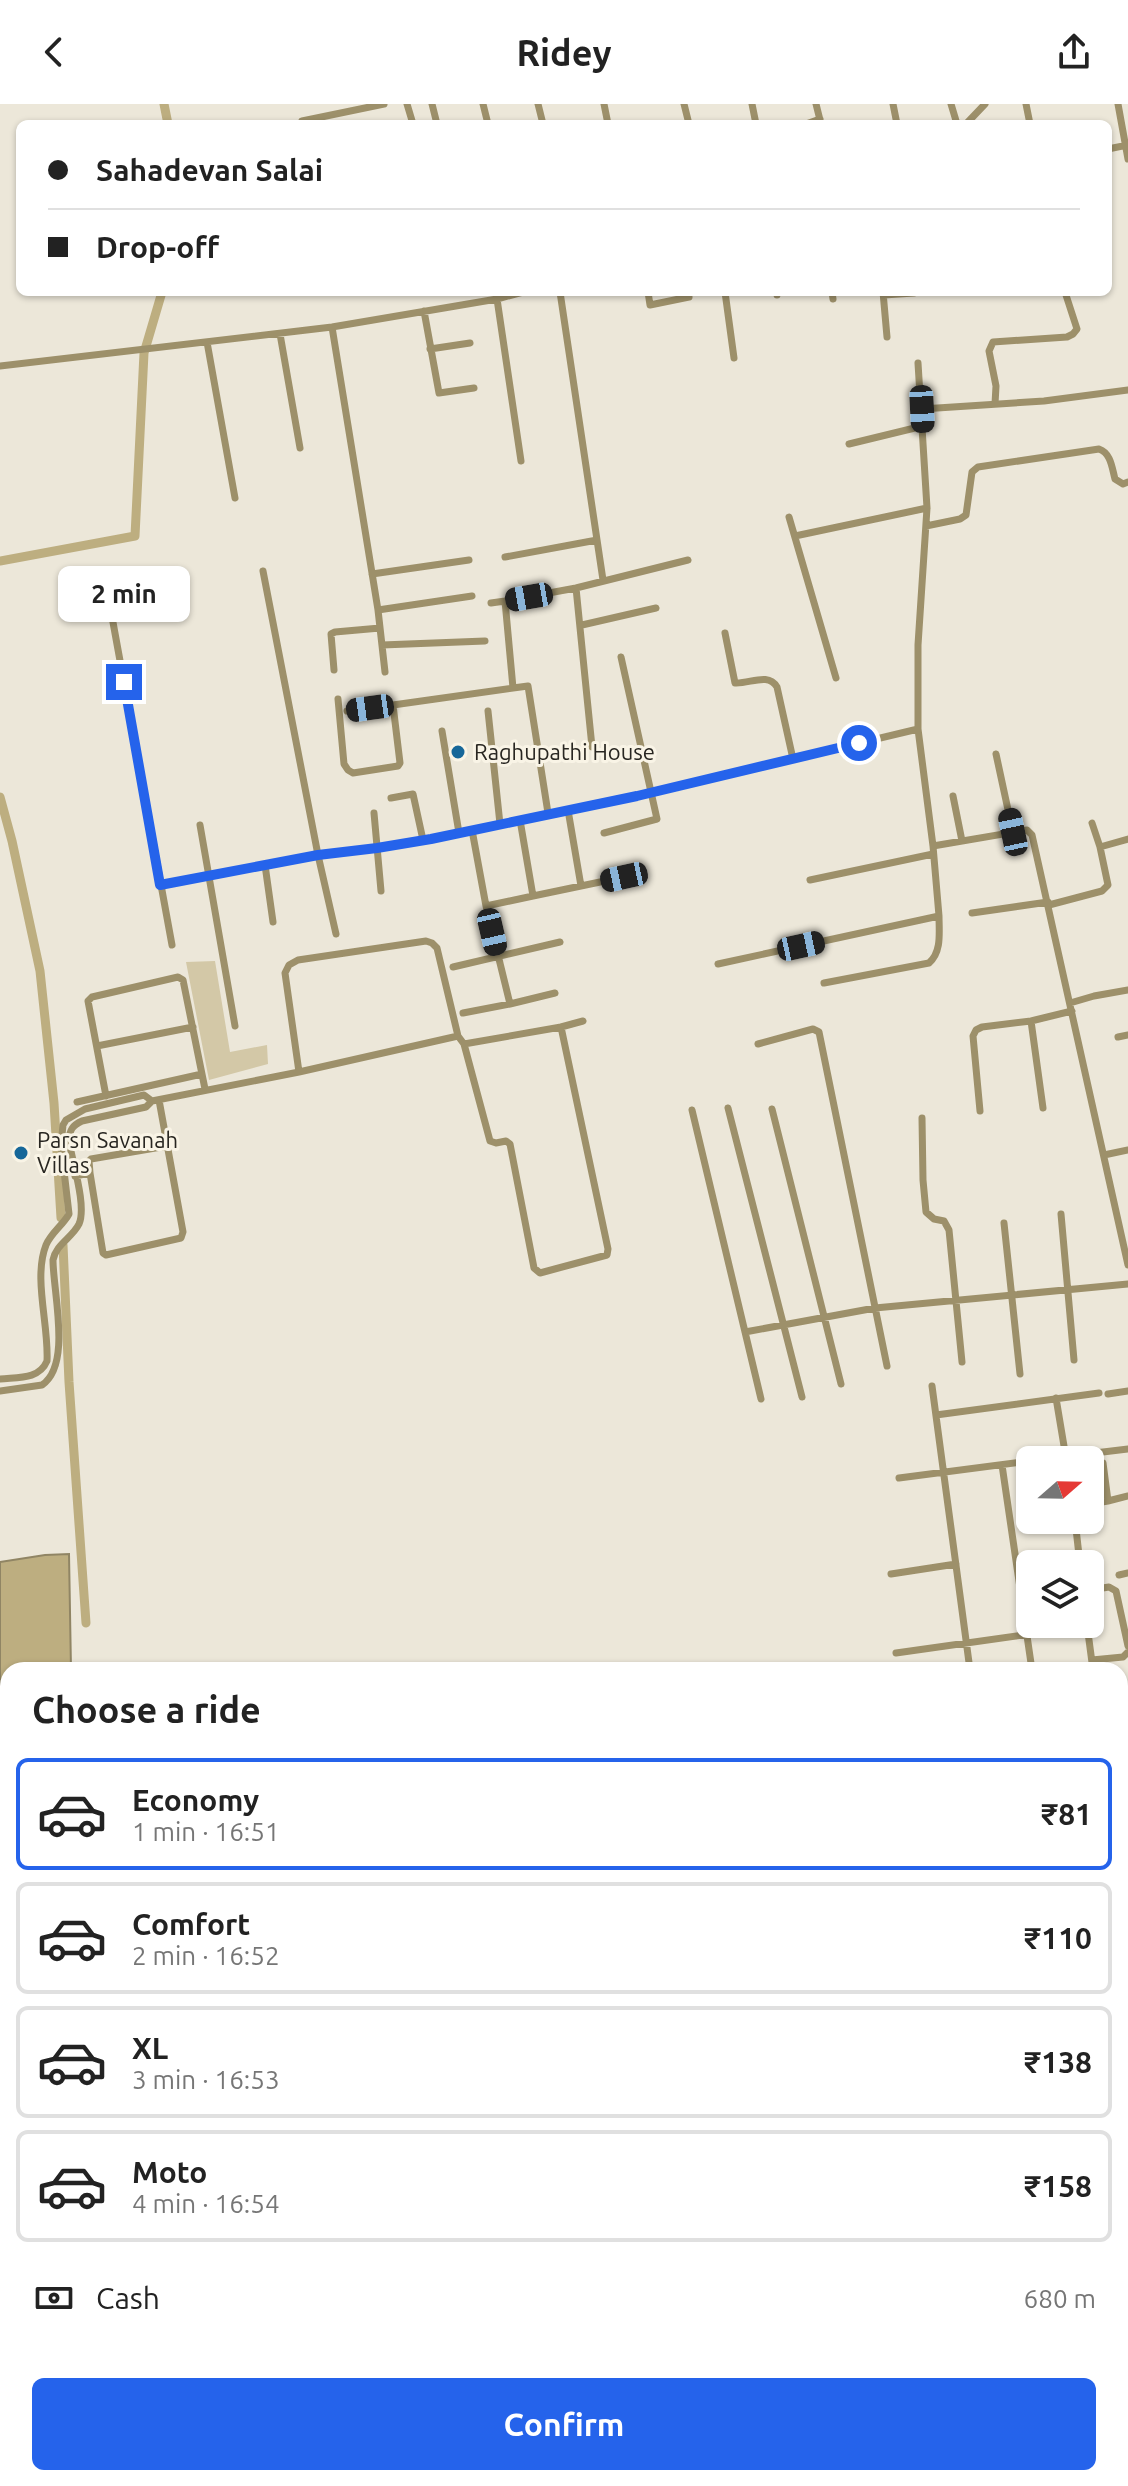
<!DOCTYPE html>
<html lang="en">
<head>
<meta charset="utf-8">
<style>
	:root { --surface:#fff; --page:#f6f6f6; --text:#222; --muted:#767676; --line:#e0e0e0; --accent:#2563eb }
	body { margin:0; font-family:Ubuntu,sans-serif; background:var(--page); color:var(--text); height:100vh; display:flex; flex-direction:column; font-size:30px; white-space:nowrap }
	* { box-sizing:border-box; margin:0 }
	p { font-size:26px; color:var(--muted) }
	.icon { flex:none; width:44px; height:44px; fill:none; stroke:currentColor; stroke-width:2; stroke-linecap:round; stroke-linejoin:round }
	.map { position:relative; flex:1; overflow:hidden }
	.details { position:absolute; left:0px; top:1558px; width:1128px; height:824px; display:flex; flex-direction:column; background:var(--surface); border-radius:24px 24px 0 0; box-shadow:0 2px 6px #0004 }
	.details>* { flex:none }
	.banner { position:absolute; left:16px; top:16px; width:1096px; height:176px; border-radius:12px; box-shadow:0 2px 6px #0004; display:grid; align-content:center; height:176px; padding:0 32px; background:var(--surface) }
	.needle { width:52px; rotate:70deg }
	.fabs { position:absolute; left:1016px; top:1342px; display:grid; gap:16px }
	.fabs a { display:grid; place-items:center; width:88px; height:88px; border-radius:12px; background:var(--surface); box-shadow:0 2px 6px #0004; font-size:40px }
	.end { position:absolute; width:36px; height:36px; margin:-18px; border:10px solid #2563eb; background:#fff; box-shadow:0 0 0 4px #fff }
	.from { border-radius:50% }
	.bubble { position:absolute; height:56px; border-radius:12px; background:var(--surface); box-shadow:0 2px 6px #0004; font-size:26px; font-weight:700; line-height:56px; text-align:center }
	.car { position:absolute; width:24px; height:48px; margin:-24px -12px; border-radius:10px; box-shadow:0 0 6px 2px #0007; background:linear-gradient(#222 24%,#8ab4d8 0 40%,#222 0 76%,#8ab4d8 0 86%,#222 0) }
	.banner b { display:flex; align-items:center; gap:28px; height:76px; font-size:30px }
	.banner b+b { border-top:2px solid var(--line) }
	.banner i { width:20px; height:20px; background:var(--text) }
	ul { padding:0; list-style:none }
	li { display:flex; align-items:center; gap:24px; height:112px; margin:0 16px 12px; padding:0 16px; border:4px solid var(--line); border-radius:12px }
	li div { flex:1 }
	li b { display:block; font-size:30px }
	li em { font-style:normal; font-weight:700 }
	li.selected { border-color:var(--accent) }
	li>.icon { width:72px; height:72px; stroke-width:1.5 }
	h2 { padding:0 32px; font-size:36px; line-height:96px }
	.pay { display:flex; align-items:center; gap:20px; height:88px; padding:0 32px; font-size:30px }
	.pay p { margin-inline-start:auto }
	.primary-button { display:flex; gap:16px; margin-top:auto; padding:16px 32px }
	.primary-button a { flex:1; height:92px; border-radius:12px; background:var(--accent); color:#fff; font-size:32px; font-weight:700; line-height:92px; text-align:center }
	header { display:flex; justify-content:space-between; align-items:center; height:104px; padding:0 32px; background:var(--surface); font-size:36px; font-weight:700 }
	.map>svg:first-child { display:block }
</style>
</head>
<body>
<header><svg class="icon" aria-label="back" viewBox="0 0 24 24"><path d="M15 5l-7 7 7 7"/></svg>Ridey<svg class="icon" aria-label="share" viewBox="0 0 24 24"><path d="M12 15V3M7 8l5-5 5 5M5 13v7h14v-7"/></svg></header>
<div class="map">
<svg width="1128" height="2382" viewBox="0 0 1128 2382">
	<rect width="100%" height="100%" fill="#ece7d9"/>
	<path fill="#d3c8a7" d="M215 857 230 948 267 941 268 960 209 976 186 858Z"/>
	<path fill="#bdae80" stroke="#908564" stroke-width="2" d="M69 1450 71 1566H8V1616L0 1614V1458L45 1451Z"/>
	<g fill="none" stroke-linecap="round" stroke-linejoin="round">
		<path stroke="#bdae80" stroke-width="9" d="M164 0 168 20
			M0 457 135 432 144 249 162 188
			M0 693 12 737 40 867 54 999 61 1114
			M63 1141 69 1278 86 1519"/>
		<path stroke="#9d906a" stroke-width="7" d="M407 0 413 20
			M432 0 437 20
			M483 0 488 20
			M538 0 543 20
			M604 0 608 20
			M684 0 689 20
			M752 0 756 20
			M816 0 821 20
			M893 0 897 20
			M951 0 957 20
			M1026 0 1030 20
			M1118 0 1128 55
			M302 17 384 0
			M806 20 820 15
			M966 20 985 0
			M1108 45 1128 41
			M560 188 603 476
			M648 188 650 201 689 193 688 188
			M725 188 734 254
			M777 188V191
			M832 188 833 195
			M883 188 887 233
			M884 191 914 189
			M424 207 439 289 474 284
			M332 223 378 506 385 568
			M280 230 300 344
			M207 238 235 394
			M430 245 470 239
			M918 259 927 404 918 541V625L933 742 1027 726 1032 731 1128 1161
			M0 262 332 223 497 195
			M995 300 996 282 989 247 993 238 1067 233 1073 230 1077 225 1065 188
			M922 305 1044 297 1128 286
			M849 340 923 322
			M521 357 497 195 523 188
			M789 413 836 574
			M926 422 960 415 966 411 972 368 978 363 1099 345C1111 349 1112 364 1115 375L1123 380 1128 378
			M795 432 927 404
			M505 453 597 436
			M263 467 318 751 336 830
			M372 470 469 456
			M576 484 592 643
			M108 491 172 841
			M491 499 505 497
			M378 506 472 492
			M582 521 656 504
			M725 529 735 579C750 580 768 568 777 583L793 655
			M382 541 485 537
			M334 566 331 530 335 528 380 524
			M513 584 528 582 548 709
			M338 595 344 660 348 666 353 669 398 662 400 659 393 601 513 584 505 497 576 484 688 456
			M347 607 393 601
			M488 607 500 720
			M442 627 459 729
			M996 650 1013 729
			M953 692 962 737
			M391 694 413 690 423 736
			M568 706 581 782
			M374 709 381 787
			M1092 719 1100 743
			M200 721 235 922
			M472 726 486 802 510 900 555 889
			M604 729 657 715 621 553
			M265 761 273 818
			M810 776 933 750
			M160 781 318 751 377 744 431 735 650 689 918 625
			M533 792 624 773
			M1049 801 1102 787 1108 781 1100 743 1128 735
			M486 802 533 792 520 716
			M972 809 1048 798
			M718 860 939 812 933 742
			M453 863 560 838
			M824 879 929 859C942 848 939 828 939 812
			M1070 899 1094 892 1128 886
			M463 909 510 900
			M1031 917 1043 1004
			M561 923 583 917
			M458 932 299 968 285 869 289 861 298 856 426 837 432 839 437 844 458 932 464 940 561 923 608 1145 607 1151 540 1169 534 1164 510 1040 506 1037 496 1039 490 1037 464 940
			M1118 933 1128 931
			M758 940 813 925 819 928 887 1262
			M97 942 193 923
			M106 992 88 897 92 893 178 873 183 876 205 985
			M77 998 202 970
			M728 1004 802 1293
			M772 1005 841 1280
			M692 1006 761 1295
			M980 1007 973 932 976 926 982 923 1031 917 1072 907
			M922 1014 923 1076 926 1108 934 1115 944 1117 949 1126 962 1258
			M1104 1051 1128 1046
			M90 1069 89 1057 91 1055 167 1042
			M75 1072 90 1069 103 1149 106 1151 181 1134 183 1128 159 996
			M1061 1110 1074 1256
			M1004 1119 1020 1270
			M745 1228 875 1204 1128 1180
			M0 1275C17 1273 39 1276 47 1257 49 1221 33 1174 46 1141 51 1129 63 1121 69 1110L61 1041 63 1021 66 1016 85 1005 144 991 152 997
			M932 1282 970 1566
			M0 1287 42 1281C72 1261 53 1188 53 1156 56 1140 72 1134 79 1120 87 1102 72 1057 69 1037 69 1026 73 1021 82 1017L146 1003 152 997 299 968
			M1108 1290 1128 1287
			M1056 1294 1066 1354
			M936 1311 1099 1289
			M1037 1356 1128 1345
			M1002 1361 1032 1566
			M899 1374 1030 1357
			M1108 1397 1128 1392
			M1090 1400 1108 1397 1103 1359
			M1075 1416 1080 1460
			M891 1470 956 1460
			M1119 1471 1128 1469
			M1090 1486 1109 1483 1116 1487 1128 1542
			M1087 1521 1093 1566
			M896 1549 1087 1522
			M1092 1556 1123 1553 1128 1548
			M2 1831 8 1863
			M0 1893 8 1892
			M0 1982 8 1980
			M0 2046 8 2044
			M1124 2135 1128 2134
			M0 2199 8 2195
			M1120 2202 1128 2198
			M0 2237 8 2256
			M0 2320 8 2316
			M291 2374 300 2382
			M645 2374 650 2382
			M713 2374 717 2382
			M898 2374 902 2382
			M958 2374 961 2382
			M1116 2374 1119 2382
			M25 2382 33 2374
			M171 2382 187 2374
			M321 2382 334 2374
			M573 2382 589 2374
			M790 2382 810 2374
			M1038 2382 1046 2378 1048 2382"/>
		<path stroke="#5b4901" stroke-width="11" d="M0 1642 8 1644
			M0 1653 8 1655
			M1120 1903 1128 1901
			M1120 1913 1128 1912"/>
	</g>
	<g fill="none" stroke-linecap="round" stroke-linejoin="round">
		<path stroke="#2563eb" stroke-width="10" d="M124 578 160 781 318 751 377 744 431 735 637 692 859 639"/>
	</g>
	<g fill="#166799" stroke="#f9f4e6" stroke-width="3">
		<circle cx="458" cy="648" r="8"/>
		<circle cx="21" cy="1049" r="8"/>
	</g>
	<g text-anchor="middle" stroke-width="6" stroke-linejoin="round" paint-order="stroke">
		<g font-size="22" fill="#282621" stroke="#f9f4e6" text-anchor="start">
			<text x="474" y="656">Raghupathi House</text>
			<text x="37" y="1044">Parsn Savanah<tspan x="37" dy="25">Villas</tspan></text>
		</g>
	</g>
</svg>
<div class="fabs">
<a><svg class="needle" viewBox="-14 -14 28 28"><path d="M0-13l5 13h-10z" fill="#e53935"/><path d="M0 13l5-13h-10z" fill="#767676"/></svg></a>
<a><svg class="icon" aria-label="layers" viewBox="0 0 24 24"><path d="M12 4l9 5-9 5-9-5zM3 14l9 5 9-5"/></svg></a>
</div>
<i class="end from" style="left:859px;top:639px"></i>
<i class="end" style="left:124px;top:578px"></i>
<div class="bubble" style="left:58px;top:462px;width:132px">2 min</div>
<i class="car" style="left:922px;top:305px;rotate:177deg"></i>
<i class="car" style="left:529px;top:493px;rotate:260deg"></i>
<i class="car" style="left:370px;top:604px;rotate:262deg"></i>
<i class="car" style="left:1013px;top:728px;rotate:348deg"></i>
<i class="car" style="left:624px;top:773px;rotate:258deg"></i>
<i class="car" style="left:492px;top:828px;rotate:167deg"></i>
<i class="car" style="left:801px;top:842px;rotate:78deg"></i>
<div class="banner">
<b><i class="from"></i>Sahadevan Salai</b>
<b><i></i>Drop-off</b>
</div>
<section class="details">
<h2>Choose a ride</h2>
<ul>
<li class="selected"><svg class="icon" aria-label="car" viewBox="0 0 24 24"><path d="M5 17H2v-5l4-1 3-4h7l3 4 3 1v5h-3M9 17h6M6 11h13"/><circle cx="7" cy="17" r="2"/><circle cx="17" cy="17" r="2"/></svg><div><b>Economy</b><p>1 min · 16:51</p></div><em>₹81</em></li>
<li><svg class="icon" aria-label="car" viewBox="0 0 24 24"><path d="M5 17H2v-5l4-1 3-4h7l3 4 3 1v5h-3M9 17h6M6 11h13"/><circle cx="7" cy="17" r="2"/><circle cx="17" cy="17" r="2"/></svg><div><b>Comfort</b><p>2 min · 16:52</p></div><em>₹110</em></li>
<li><svg class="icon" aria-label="car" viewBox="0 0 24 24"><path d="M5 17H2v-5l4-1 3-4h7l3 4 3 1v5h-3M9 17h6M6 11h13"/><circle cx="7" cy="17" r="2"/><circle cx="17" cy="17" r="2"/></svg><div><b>XL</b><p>3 min · 16:53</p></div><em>₹138</em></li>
<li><svg class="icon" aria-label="car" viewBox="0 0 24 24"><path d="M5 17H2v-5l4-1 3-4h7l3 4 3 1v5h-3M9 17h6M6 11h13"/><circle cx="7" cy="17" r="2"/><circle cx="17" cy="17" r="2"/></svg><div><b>Moto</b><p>4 min · 16:54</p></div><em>₹158</em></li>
</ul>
<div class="pay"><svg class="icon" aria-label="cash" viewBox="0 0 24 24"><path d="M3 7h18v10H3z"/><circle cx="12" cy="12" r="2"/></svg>Cash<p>680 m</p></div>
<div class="primary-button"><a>Confirm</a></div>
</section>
</div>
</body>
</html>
